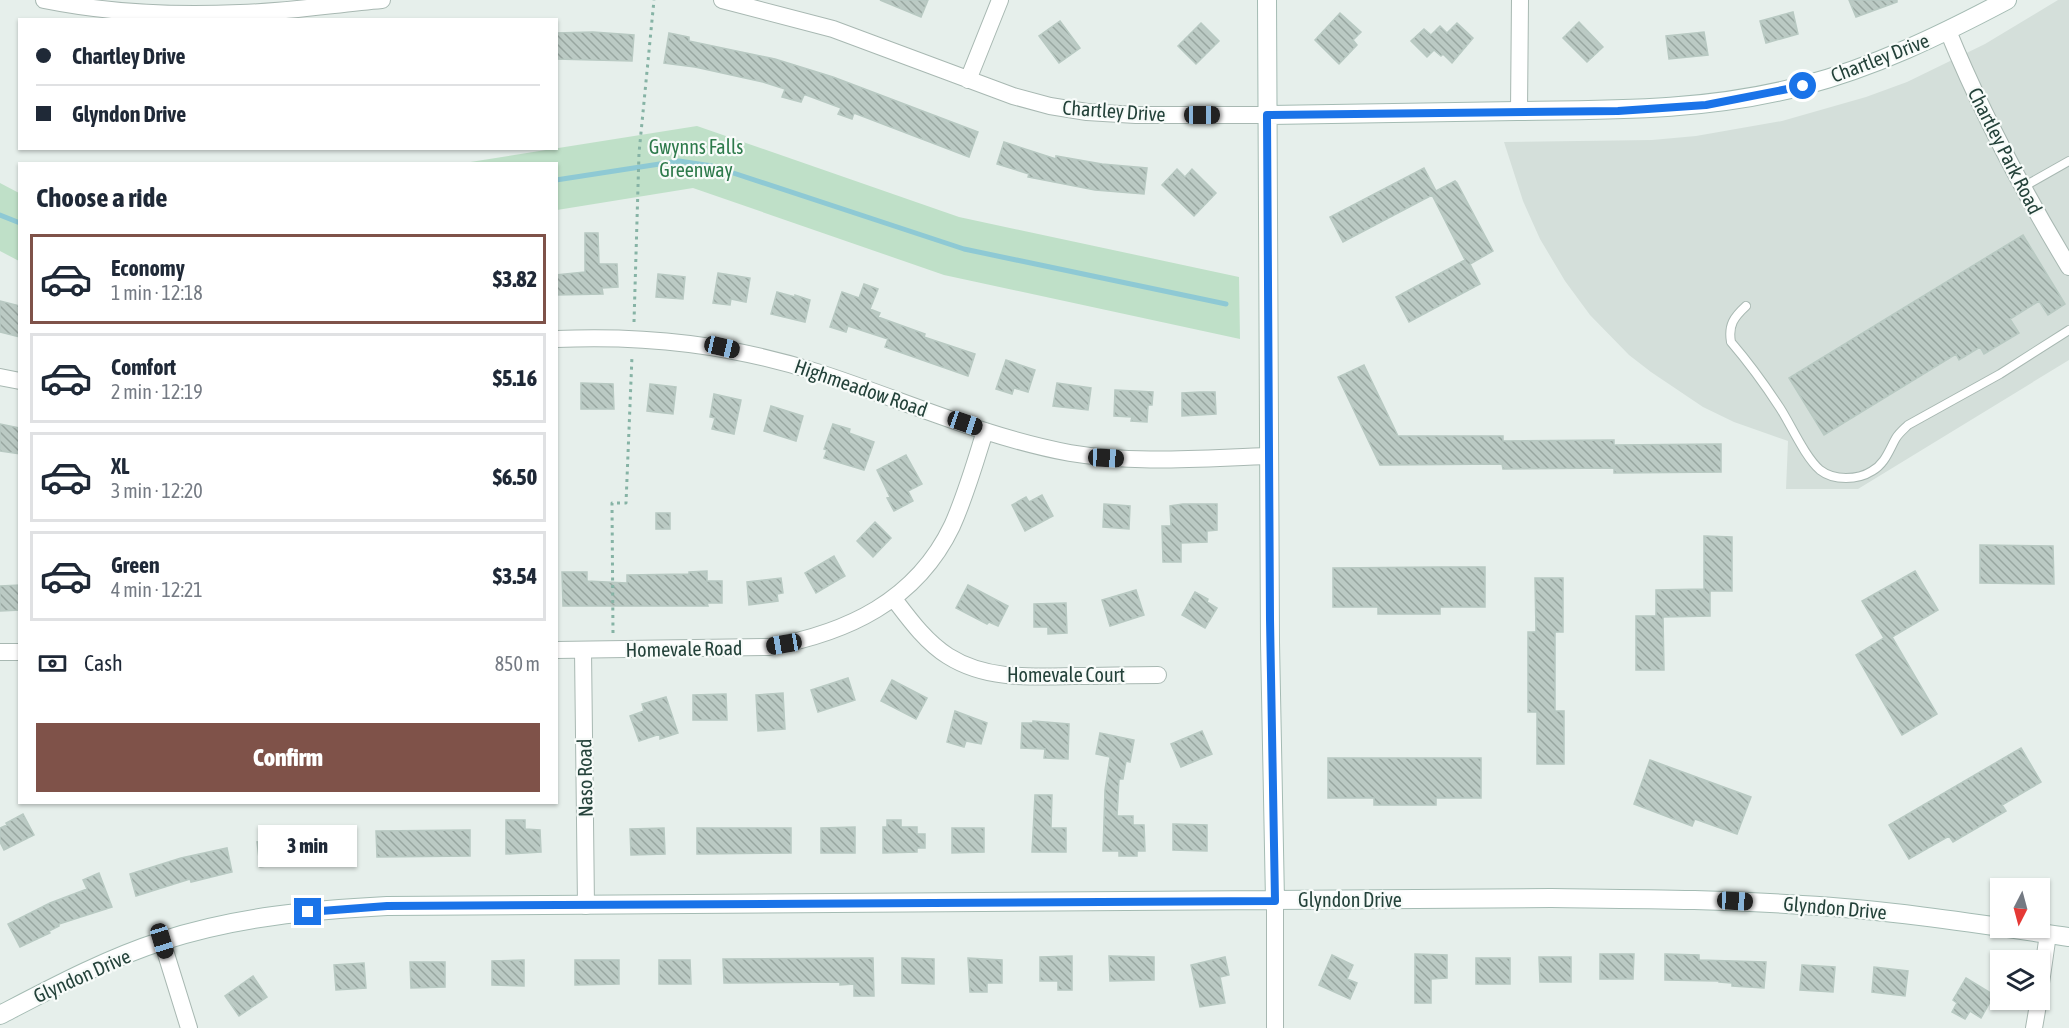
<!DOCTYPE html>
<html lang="en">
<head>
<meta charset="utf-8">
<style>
	:root { --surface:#fff; --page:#f2f2f3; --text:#1f2937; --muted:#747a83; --line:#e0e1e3; --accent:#7f5249 }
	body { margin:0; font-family:"Asap Condensed",sans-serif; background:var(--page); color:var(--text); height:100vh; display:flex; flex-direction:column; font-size:22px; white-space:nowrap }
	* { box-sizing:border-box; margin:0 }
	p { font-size:20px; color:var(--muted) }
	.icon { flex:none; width:33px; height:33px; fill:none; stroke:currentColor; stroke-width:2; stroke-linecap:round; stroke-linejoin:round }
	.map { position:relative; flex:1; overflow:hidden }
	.sheet { position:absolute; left:18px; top:162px; width:540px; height:642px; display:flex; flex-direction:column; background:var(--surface); border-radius:0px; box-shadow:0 2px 4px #0004 }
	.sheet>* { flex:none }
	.banner { position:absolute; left:18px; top:18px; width:540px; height:132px; border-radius:0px; box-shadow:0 2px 4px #0004; display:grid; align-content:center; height:132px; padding:0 18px; background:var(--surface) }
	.needle { width:39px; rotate:186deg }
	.tools { position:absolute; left:1990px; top:878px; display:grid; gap:12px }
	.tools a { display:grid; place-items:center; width:60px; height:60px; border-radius:0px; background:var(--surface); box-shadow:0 2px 4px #0004; font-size:30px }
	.end { position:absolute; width:27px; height:27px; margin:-14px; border:8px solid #1a73e8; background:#fff; box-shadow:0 0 0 3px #fff }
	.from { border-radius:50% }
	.bubble { position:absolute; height:42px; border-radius:0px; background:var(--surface); box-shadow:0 2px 4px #0004; font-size:20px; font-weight:800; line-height:42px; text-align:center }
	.car { position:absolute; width:18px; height:36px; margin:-18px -9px; border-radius:8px; box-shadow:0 0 4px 2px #0007; background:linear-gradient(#222 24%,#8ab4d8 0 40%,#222 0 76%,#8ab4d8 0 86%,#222 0) }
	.banner b { display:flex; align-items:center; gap:21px; height:57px; font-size:22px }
	.banner b+b { border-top:2px solid var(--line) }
	.banner i { width:15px; height:15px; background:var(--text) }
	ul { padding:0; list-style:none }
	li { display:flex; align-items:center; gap:18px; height:90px; margin:0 12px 9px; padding:0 6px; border:3px solid var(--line); border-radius:0px }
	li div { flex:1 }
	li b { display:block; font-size:22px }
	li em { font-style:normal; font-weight:800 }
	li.active { border-color:var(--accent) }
	li>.icon { width:54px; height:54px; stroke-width:1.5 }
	h2 { padding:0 18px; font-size:27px; line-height:72px }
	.pay { display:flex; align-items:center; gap:15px; height:66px; padding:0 18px; font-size:22px }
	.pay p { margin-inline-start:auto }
	.button { display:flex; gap:12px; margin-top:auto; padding:12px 18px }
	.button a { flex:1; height:69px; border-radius:0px; background:var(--accent); color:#fff; font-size:24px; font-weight:800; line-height:69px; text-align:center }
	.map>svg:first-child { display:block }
</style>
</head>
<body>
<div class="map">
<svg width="2069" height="1028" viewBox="0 0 2069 1028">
	<defs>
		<pattern id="building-back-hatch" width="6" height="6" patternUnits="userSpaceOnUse" patternTransform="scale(1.5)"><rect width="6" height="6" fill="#bbcac4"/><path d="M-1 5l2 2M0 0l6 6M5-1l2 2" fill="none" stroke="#98a6a0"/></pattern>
	</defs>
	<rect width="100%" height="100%" fill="#e6efeb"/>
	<path fill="#d4dfda" d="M2058 0H2069V360L1858 489H1786L1788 441 1734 422 1703 407 1651 372 1629 355 1590 315 1565 281 1540 239 1523 201 1504 142 1652 140 1696 136 1782 121 1866 97 1907 82 1985 44Z"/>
	<path fill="#bfe0c8" d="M697 126 959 217 1239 277 1240 339 944 275 693 188 557 210 556 164 464 163Z
		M0 183 19 193V261L0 251Z"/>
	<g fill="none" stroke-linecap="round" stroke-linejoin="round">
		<path stroke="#8ec9d4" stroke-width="5" d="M556 180 679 161 712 166 964 249 1226 304
			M0 215 20 223"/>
	</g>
	<path fill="url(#building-back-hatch)" stroke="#b8c9c2" stroke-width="1.5" d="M880 0H928L921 17Z
		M1849 0H1897V2L1856 17Z
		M1793 12 1798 34 1766 43 1760 21Z
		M1340 13 1361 32 1353 40 1357 45 1339 64 1315 40Z
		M1060 21 1080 48 1059 63 1039 36Z
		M1579 22 1603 47 1587 62 1563 38Z
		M1201 23 1219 41 1196 64 1178 46Z
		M1457 23 1473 38 1452 63 1443 54 1441 56 1434 50 1427 57 1411 41 1424 29 1431 35 1440 26 1447 33Z
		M593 32 634 35 632 61 556 59V33Z
		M1704 32 1708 55 1669 59 1666 36Z
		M669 33 689 37V41L775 59 833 77 978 132 975 140 969 157 854 113 852 119 838 114 841 108 806 95H804L801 102 782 97 785 89 763 82 695 67 664 63Z
		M1004 142 1056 159V156L1102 164 1147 168 1144 194 1095 190 1028 177 1029 174 997 164Z
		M1424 168 1436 191 1455 181 1457 183 1493 251 1470 264 1480 284 1409 322 1396 297 1465 260 1432 195 1343 242 1330 217Z
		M1177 169 1185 177 1192 169 1216 193 1194 216 1162 185Z
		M585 233H598L599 264H617L618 287 602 288 603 294 556 295V275L585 272Z
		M2023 235 2065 304 2048 315 2039 301 2010 319 2019 333 1984 354 1980 347 1959 360 1956 354 1824 435 1789 378Z
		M718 273 750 278 746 302 731 299 730 305 713 303Z
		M658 274 685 277 683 299 656 297Z
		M864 284 878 289 870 309 880 313 878 317 925 334 924 337 975 354 968 376 885 347 888 339 848 326 846 332 830 327 842 292 859 298Z
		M777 292 795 297V295L810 300 805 322 771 314Z
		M0 301 20 306V337L0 332Z
		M1006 360 1035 370 1028 392 1014 388 1012 394 996 389Z
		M1364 365 1398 436H1503V441L1614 440V445L1721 444V472L1614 473V468L1503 469 1502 464 1380 465 1338 377Z
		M581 383 613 384 614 409H581Z
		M1057 383 1091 388 1088 410 1053 406Z
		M650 384 676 387 673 414 647 411Z
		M1115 390 1153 392 1152 405H1148L1147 422 1131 421 1132 417 1114 416Z
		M1200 392H1215L1216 414 1182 416V393Z
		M714 394 741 400 734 434 712 429 715 418 710 417Z
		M771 406 803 416 796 441 764 431Z
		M0 424 20 428V454L0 451Z
		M833 424 850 429 849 433 874 442 864 470 824 458 827 450 824 449Z
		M906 455 922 484 908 491 913 501 894 511 887 498 890 497 877 470Z
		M1042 495 1053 516 1025 531 1012 505 1026 497 1029 502Z
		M1104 504 1130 506 1129 529 1103 527Z
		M1183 504H1217V530L1207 531V542L1181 543V562H1163L1162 526H1171L1170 506Z
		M656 513H670V529H656Z
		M875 522 891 538 873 557 857 541Z
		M1704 536 1732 537V591H1710V616L1663 617 1664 670H1636V616H1656V590L1704 589Z
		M1980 545 2053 546 2054 584 1980 583Z
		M834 556 845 576 816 593 805 573Z
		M1440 567H1485V607H1440V614H1378V607H1333V568Z
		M707 571V581H722V603H707L708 606H563L562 572H587V581L627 583V575L689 574V572Z
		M1915 571 1938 610 1892 637 1937 714 1902 735 1856 655 1884 638 1862 601Z
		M781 578 783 593 777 594 778 601 749 605 747 582Z
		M1535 578H1563V632H1555V711H1564V764H1537V712H1528V632H1536Z
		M20 585V610L0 611V586Z
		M968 585 1008 606 998 626 989 622 987 624 956 608Z
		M1136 590 1144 615 1110 626 1102 600Z
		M1195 592 1208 599 1207 602 1217 608 1205 628 1182 615Z
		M1066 603 1067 633 1048 634V627H1034V604Z
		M848 678 855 700 818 712 811 690Z
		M892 680 927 698 916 719 881 701Z
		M783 693 785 729 758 731 756 695Z
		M726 694 727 720H693V695Z
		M666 697 678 733 660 739V734L639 741 630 716 644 711 642 704Z
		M955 711 987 723 981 744 966 741 964 747 947 742Z
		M1033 721 1069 724 1068 759 1044 758 1045 749 1021 748 1022 723H1033Z
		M1202 731 1212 754 1181 767 1171 744Z
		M1100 733 1134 740 1130 762 1126 761 1123 779H1119L1117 816H1133V825H1144L1145 851H1137V856H1119V851H1103L1105 790 1110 757 1096 754Z
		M2021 748 2041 782 2002 805 2006 811 1953 842 1949 836 1909 859 1889 825Z
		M1328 758H1481V798H1436V805H1374V798H1328Z
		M1650 760 1751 797 1737 834 1695 819 1692 826 1634 804Z
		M1035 795H1052L1051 828H1066V852H1032Z
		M23 814 34 835 4 850 0 842V828L7 825 6 823Z
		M506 820H525V829L540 830 541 852 506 854Z
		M887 820H901V827H917V834H925V848H917V852L883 853V827H887Z
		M1173 824 1207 825V851L1173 850Z
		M855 827V853H821V828Z
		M664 828 665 854 631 855 630 829Z
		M697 828H791V853L697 854Z
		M952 828H984V852L952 853Z
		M470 830V856L377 857 376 831Z
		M350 831 351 858 303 861 260 867 257 842 307 834Z
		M227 848 232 872 191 882 190 879 136 896 130 874 181 858Z
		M99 873 112 907 59 924V926L49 931 50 933 20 947 8 924 50 903 87 889 83 880Z
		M1415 954 1447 955V978L1431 979V1003H1415Z
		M1600 954H1634L1633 979H1600Z
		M1665 954 1699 955V960L1766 962 1764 988 1732 986V983L1719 982V981L1665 980Z
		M1332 955 1353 965 1347 979 1357 983 1350 999 1319 985Z
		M1072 956V990H1058V981H1040V957Z
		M1109 956 1154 957V980L1110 981Z
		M1225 957 1229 975 1220 977 1225 1003 1200 1007 1191 965Z
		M1539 957H1571V982H1540Z
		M873 958 874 996H854V984L840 985V982L724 983 723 959Z
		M902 958 934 959V984L902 983Z
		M968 958 1002 960V983H987V992H970Z
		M1476 958H1510V984H1476Z
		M524 960V986L492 985V961Z
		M575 960H619V984L575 985Z
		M659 960H690L691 984H659Z
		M410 962H445V987L411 988Z
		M364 963 366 988 336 990 334 965Z
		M1802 965 1835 967 1833 992 1800 990Z
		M1874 967 1908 971 1905 996 1872 992Z
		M253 976 267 997 239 1016 225 996Z
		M1966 978 1994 995 1981 1018 1970 1011 1965 1019 1952 1012 1957 1003 1953 1000Z"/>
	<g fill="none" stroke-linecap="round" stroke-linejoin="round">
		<g stroke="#a8b8b2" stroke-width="10">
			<path id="lane" d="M2023 187 2069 161
				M1746 306C1734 317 1728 325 1731 342 1749 363 1765 385 1780 408 1791 425 1805 457 1820 470 1834 481 1858 480 1872 471 1885 464 1889 450 1896 438 1899 433 1904 429 1908 425L2000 374 2069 330"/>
		</g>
		<g stroke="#a8b8b2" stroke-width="18">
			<path id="street" d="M44 0C108 13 175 16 240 13 288 12 335 4 382 0
				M722 0 833 29 1013 96 1050 106 1087 112 1136 115H1267
				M1948 31C1982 114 2023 191 2069 267
				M968 80 1000 0
				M1519 111 1520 0
				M556 339C649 335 731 345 820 373 903 400 984 437 1070 453 1135 464 1203 458 1269 456
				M0 377 20 381
				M894 599C910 620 926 642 948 656 986 680 1031 677 1074 676 1102 676 1130 675 1158 675
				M556 650 769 647C847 633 916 601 952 526 966 495 975 463 985 431
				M583 650 586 906
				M0 652H20
				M1275 901V1028
				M162 941 189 1028
				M2040 990 2048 934
				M2034 1028 2039 999"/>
		</g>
		<g stroke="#a4bbb3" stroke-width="20">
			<path id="secondary" d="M1267 0 1270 642 1275 901
				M1267 115C1351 114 1434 112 1517 111 1614 110 1708 111 1802 86 1875 67 1941 35 2007 0
				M0 1015C52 988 106 959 162 941 235 917 311 910 387 906L1551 898C1634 899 1718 899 1802 905 1891 910 1980 924 2069 937"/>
		</g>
		<path stroke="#86b3a5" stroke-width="3" stroke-dasharray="3 4.5" stroke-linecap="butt" d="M634 322 639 153 654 0
			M613 633 612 503H626L632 356"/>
		<use href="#lane" stroke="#fff" stroke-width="8"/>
		<use href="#street" stroke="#fff" stroke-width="16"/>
		<use href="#secondary" stroke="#fff" stroke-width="18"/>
	</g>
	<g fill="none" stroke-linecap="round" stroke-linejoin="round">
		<path stroke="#1a73e8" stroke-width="8" d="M308 912 387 906 1275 901 1270 619 1267 115 1618 111 1706 105 1803 86"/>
	</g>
	<g text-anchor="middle" stroke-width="4.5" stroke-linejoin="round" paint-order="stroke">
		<g font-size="20" fill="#24423a" stroke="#f7fbf9">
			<text transform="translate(1880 58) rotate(-21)" y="7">Chartley Drive</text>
			<text transform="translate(1114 111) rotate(4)" y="7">Chartley Drive</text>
			<text transform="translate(2005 151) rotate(63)" y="7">Chartley Park Road</text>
			<text transform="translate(861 388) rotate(19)" y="7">Highmeadow Road</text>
			<text transform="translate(684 649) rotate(-1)" y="7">Homevale Road</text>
			<text x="1066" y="682">Homevale Court</text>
			<text transform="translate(585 778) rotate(-91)" y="7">Naso Road</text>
			<text x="1350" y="907">Glyndon Drive</text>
			<text transform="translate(1835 908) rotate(5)" y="7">Glyndon Drive</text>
			<text transform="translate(82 976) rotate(-24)" y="7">Glyndon Drive</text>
		</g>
		<g font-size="20" fill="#2d7a4b" stroke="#f7fbf9">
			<text x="696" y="154">Gwynns Falls<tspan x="696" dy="23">Greenway</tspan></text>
		</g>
	</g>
</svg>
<div class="tools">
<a><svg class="needle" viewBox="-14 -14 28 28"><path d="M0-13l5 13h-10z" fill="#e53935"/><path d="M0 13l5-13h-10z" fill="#747a83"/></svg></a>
<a><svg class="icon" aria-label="layers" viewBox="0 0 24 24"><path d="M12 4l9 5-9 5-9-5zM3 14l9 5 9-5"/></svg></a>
</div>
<i class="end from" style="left:1803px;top:86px"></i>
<i class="end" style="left:308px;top:912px"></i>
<div class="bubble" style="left:258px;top:825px;width:99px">3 min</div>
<i class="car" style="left:1202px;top:115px;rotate:90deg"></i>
<i class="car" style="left:722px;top:347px;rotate:103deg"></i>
<i class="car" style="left:965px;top:423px;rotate:109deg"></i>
<i class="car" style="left:1106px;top:458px;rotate:93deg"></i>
<i class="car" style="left:784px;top:644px;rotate:260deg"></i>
<i class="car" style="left:1735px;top:901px;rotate:93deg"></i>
<i class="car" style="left:162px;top:941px;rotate:163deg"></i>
<div class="banner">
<b><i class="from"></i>Chartley Drive</b>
<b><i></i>Glyndon Drive</b>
</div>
<section class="sheet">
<h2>Choose a ride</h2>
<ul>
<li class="active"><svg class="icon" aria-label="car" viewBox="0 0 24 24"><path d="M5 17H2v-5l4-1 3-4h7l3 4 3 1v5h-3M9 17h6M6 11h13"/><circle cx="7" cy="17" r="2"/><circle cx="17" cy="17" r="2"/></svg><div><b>Economy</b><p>1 min · 12:18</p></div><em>$3.82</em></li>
<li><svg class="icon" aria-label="car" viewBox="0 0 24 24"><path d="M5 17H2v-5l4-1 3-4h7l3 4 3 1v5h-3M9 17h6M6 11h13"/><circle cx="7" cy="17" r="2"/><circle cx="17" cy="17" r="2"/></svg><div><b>Comfort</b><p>2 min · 12:19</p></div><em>$5.16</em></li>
<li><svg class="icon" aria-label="car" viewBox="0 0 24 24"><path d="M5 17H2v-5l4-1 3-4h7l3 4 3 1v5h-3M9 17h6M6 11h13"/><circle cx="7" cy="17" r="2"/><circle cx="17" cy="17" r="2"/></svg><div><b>XL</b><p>3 min · 12:20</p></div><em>$6.50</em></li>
<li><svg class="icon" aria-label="car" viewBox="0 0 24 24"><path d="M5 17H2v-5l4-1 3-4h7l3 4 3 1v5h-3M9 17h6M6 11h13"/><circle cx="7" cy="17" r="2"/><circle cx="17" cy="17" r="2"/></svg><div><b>Green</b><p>4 min · 12:21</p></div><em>$3.54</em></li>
</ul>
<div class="pay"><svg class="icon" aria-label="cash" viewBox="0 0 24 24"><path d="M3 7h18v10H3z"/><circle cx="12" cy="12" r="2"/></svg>Cash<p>850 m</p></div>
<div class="button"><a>Confirm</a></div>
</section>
</div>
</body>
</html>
